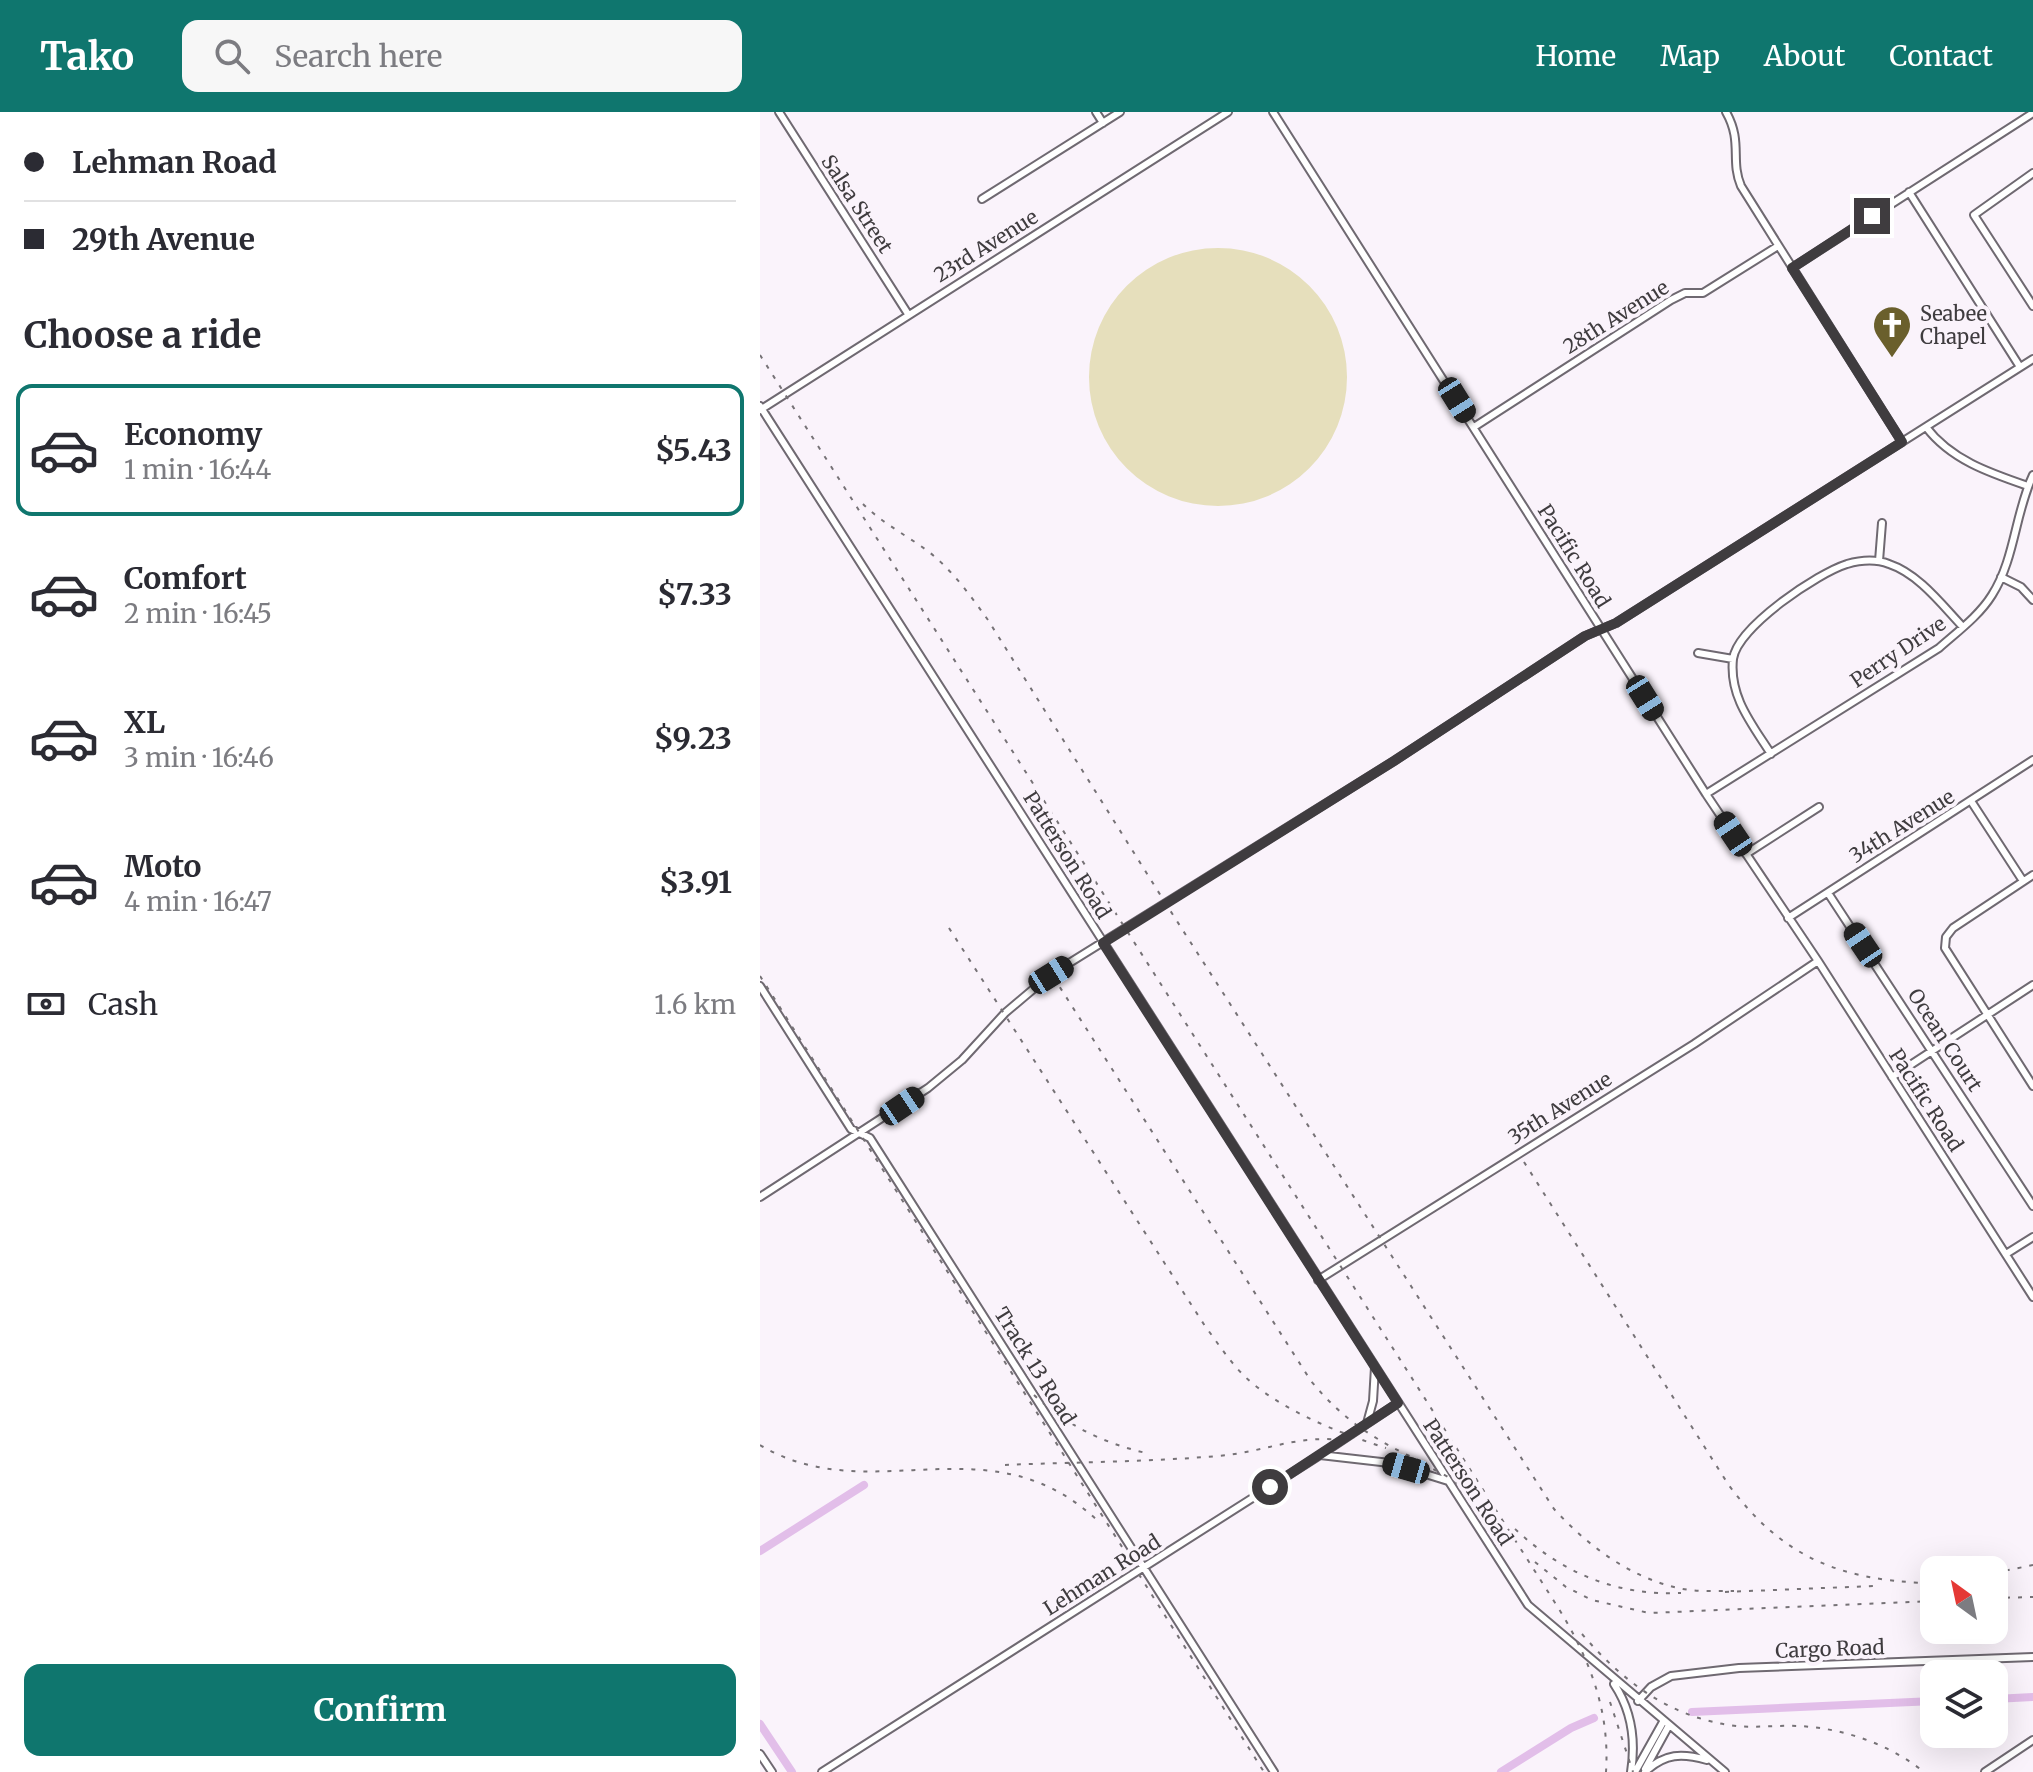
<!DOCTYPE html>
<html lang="en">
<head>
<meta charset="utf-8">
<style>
	:root { --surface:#fff; --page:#f7f7f7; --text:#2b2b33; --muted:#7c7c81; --line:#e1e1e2; --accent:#0f766e }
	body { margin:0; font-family:Merriweather,serif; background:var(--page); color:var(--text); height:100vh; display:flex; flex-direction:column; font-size:30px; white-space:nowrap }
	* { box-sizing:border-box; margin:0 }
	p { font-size:26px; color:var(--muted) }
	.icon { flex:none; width:44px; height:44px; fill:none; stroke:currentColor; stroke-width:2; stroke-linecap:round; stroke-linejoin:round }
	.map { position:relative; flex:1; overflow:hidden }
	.side { display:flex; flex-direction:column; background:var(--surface); width:760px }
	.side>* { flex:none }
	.banner { display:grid; align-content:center; height:176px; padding:0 24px; background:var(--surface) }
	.needle { width:52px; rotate:327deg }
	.controls { position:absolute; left:1160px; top:1444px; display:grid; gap:16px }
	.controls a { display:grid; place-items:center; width:88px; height:88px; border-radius:16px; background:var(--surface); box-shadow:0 8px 32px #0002; font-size:40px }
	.end { position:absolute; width:36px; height:36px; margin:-18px; border:10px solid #3f3c3f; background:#fff; box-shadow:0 0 0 4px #fff }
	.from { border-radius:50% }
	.car { position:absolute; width:24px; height:48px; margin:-24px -12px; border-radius:10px; box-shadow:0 0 6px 2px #0007; background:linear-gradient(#222 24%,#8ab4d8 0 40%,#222 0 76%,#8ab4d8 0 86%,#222 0) }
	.banner b { display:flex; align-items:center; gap:28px; height:76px; font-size:30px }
	.banner b+b { border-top:2px solid var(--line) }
	.banner i { width:20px; height:20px; background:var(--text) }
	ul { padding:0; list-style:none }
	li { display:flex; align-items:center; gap:24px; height:132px; margin:0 16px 12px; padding:0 8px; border:4px solid transparent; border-radius:16px }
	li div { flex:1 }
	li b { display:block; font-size:30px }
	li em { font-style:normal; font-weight:700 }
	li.active { border-color:var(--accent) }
	li>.icon { width:72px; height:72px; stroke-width:1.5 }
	h2 { padding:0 24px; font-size:36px; line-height:96px }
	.pay { display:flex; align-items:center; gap:20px; height:88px; padding:0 24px; font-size:30px }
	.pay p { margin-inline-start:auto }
	.button { display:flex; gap:16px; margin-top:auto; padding:16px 24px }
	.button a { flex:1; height:92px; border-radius:16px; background:var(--accent); color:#fff; font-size:32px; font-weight:700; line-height:92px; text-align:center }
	header { display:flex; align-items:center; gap:48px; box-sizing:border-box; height:112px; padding:0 40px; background:var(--accent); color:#fff }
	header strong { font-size:38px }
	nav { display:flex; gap:44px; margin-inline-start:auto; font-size:28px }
	.search { width:560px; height:72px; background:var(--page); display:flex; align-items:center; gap:20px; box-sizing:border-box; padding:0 28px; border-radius:16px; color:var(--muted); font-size:30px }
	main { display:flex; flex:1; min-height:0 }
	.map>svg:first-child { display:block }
</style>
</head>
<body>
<header>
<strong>Tako</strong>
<div class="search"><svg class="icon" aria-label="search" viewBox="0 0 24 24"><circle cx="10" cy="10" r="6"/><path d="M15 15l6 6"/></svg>Search here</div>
<nav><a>Home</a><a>Map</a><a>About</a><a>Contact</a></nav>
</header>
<main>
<section class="side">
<div class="banner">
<b><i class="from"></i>Lehman Road</b>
<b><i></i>29th Avenue</b>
</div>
<h2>Choose a ride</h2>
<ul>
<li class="active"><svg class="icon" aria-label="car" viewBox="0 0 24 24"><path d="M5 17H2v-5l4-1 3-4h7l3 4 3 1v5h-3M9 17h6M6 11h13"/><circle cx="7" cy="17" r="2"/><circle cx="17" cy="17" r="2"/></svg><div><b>Economy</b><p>1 min · 16:44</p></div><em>$5.43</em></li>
<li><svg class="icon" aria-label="car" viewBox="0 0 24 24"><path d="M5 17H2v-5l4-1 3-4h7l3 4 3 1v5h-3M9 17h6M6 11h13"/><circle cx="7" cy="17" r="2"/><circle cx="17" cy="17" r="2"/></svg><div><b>Comfort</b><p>2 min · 16:45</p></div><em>$7.33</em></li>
<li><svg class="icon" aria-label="car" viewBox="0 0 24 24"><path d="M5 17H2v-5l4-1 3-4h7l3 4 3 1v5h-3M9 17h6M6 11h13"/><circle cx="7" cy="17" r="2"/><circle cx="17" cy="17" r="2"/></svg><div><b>XL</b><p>3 min · 16:46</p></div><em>$9.23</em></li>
<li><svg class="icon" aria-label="car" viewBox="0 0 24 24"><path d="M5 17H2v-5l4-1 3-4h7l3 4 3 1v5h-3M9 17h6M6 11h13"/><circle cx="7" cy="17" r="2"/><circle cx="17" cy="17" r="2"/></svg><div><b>Moto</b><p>4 min · 16:47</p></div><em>$3.91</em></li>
</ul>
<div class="pay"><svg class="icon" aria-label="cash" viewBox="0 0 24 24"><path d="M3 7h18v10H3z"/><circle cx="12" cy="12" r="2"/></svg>Cash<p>1.6 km</p></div>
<div class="button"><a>Confirm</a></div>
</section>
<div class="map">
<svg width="1273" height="1660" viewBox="0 0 1273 1660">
	<rect width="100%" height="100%" fill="#faf3fb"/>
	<path fill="#e6dfbc" d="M329 265a129 129 0 1 1 258 0a129 129 0 1 1-258 0Z"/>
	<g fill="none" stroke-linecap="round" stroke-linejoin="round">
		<path stroke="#e2bee9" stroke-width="8" d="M0 1439 104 1373
			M1234 1587 1273 1585
			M932 1600 1174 1589
			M0 1612 32 1660
			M741 1660 811 1616 834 1606"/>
		<g stroke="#6f6971" stroke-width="10">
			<path id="street" d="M19 0 148 202
				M336 0 343 11
				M513 0 946 682 1058 849 1273 1185
				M966 0C983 30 970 48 981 74L1142 330
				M1273 61 1214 103 1273 194
				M1149 80 1260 255
				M222 87 360 0
				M1032 156 1273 1
				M0 294 768 1493 965 1660
				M0 298 468 0
				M714 315 911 188 925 181H943L1018 134
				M1166 315C1191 348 1230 361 1268 374
				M1119 449 1122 411
				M1241 465 1261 475 1273 488
				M938 541 973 547
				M1011 642C992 612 969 585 973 547 977 515 1058 461 1087 452 1101 448 1116 447 1129 452 1159 462 1182 493 1203 515
				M946 682 1179 536C1197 520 1219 504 1232 483 1255 447 1255 401 1273 363
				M1211 689 1263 769
				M986 742 1059 695
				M1273 763 1193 816 1186 825 1185 836 1273 974
				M1068 781 1273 1094
				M1028 806 1273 648
				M0 874 91 1017 110 1026 514 1660
				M1132 965 1273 873
				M0 1085 168 976 202 948 245 901 290 863 634 649 825 524 856 511 1273 247
				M1246 1142 1273 1125
				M558 1168 934 932 1058 849
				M607 1311 613 1289 615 1255
				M560 1343 630 1351 688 1369
				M854 1572C872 1599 876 1628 871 1660
				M878 1589 891 1575 911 1564 979 1556 1273 1545
				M0 1642 12 1660
				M885 1657 908 1615
				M62 1660 560 1343 638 1291
				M875 1660 903 1610
				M885 1660C905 1641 922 1641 947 1648
				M1225 1660 1273 1628"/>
		</g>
		<use href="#street" stroke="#fff" stroke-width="6"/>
		<path stroke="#767276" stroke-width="2" stroke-dasharray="4 8" stroke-linecap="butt" d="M0 243 799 1497C830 1548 850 1599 846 1660
			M103 392C121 410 144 422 165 437 190 455 210 483 228 508L406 792 794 1397C827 1433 869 1465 918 1476 936 1480 956 1479 974 1479
			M189 816 445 1214C460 1234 473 1255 492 1271 530 1302 580 1321 626 1336
			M287 855 551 1269C584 1309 615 1328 662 1350
			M0 864 371 1449
			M764 1050 968 1372C1021 1444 1077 1467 1164 1471
			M274 1283C306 1313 343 1331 386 1341
			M0 1333C111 1400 231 1305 340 1411
			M652 1346 694 1368 726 1398
			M245 1353C315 1350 387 1350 458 1344 506 1340 539 1321 590 1329
			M755 1417C802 1461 857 1484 921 1481
			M366 1442 504 1660
			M775 1450 806 1475 832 1488 889 1501 1174 1489
			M1234 1461 1273 1453
			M965 1480 1113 1474
			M1234 1486 1273 1485
			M822 1522C863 1570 912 1607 977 1614 997 1616 1018 1613 1038 1614 1083 1616 1129 1632 1164 1660
			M850 1590 873 1660"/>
	</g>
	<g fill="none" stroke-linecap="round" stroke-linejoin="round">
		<path stroke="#3f3c3f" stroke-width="10" d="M510 1375 638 1291 343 831 634 649 825 524 856 511 1142 330 1032 156 1112 104"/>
	</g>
	<defs>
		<g id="church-pin" transform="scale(2)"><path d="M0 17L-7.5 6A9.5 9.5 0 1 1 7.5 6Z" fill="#6a5f2c" stroke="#faf3fb"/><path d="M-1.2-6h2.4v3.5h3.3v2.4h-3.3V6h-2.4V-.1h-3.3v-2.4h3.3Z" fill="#fff"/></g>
	</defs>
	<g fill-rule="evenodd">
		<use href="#church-pin" x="1132" y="213"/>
	</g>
	<g text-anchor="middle" stroke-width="8" stroke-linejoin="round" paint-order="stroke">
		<g font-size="20" fill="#3f3c3f" stroke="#faf3fb">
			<text transform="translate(97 92) rotate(57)" y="7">Salsa Street</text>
			<text transform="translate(226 134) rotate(-32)" y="7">23rd Avenue</text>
			<text transform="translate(856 205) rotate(-32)" y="7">28th Avenue</text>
			<text transform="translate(814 444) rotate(58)" y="7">Pacific Road</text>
			<text transform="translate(1138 540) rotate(-34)" y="7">Perry Drive</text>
			<text transform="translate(1142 714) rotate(-32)" y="7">34th Avenue</text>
			<text transform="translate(307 743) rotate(58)" y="7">Patterson Road</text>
			<text transform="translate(1185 928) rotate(57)" y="7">Ocean Court</text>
			<text transform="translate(1166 988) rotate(57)" y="7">Pacific Road</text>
			<text transform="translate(800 996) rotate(-32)" y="7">35th Avenue</text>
			<text transform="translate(275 1254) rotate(58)" y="7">Track 13 Road</text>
			<text transform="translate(708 1370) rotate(57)" y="7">Patterson Road</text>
			<text transform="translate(342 1463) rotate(-32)" y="7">Lehman Road</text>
			<text transform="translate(1070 1537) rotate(-2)" y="7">Cargo Road</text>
		</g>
		<g font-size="20" fill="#3f3c3f" stroke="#faf3fb" text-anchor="start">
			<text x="1160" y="209">Seabee<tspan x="1160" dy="23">Chapel</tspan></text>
		</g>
	</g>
</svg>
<div class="controls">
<a><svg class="needle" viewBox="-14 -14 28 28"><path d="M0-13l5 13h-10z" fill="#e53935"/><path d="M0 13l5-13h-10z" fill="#7c7c81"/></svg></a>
<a><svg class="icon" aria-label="layers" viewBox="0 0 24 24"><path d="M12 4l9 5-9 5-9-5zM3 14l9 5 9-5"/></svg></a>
</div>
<i class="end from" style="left:510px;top:1375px"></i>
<i class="end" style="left:1112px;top:104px"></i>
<i class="car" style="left:697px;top:288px;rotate:148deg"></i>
<i class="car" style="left:885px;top:586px;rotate:148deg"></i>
<i class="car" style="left:973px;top:722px;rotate:326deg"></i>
<i class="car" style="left:1103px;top:833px;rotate:326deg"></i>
<i class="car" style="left:291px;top:863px;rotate:58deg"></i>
<i class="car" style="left:142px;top:994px;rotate:56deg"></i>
<i class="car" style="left:646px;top:1356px;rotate:286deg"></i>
</div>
</main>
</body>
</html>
